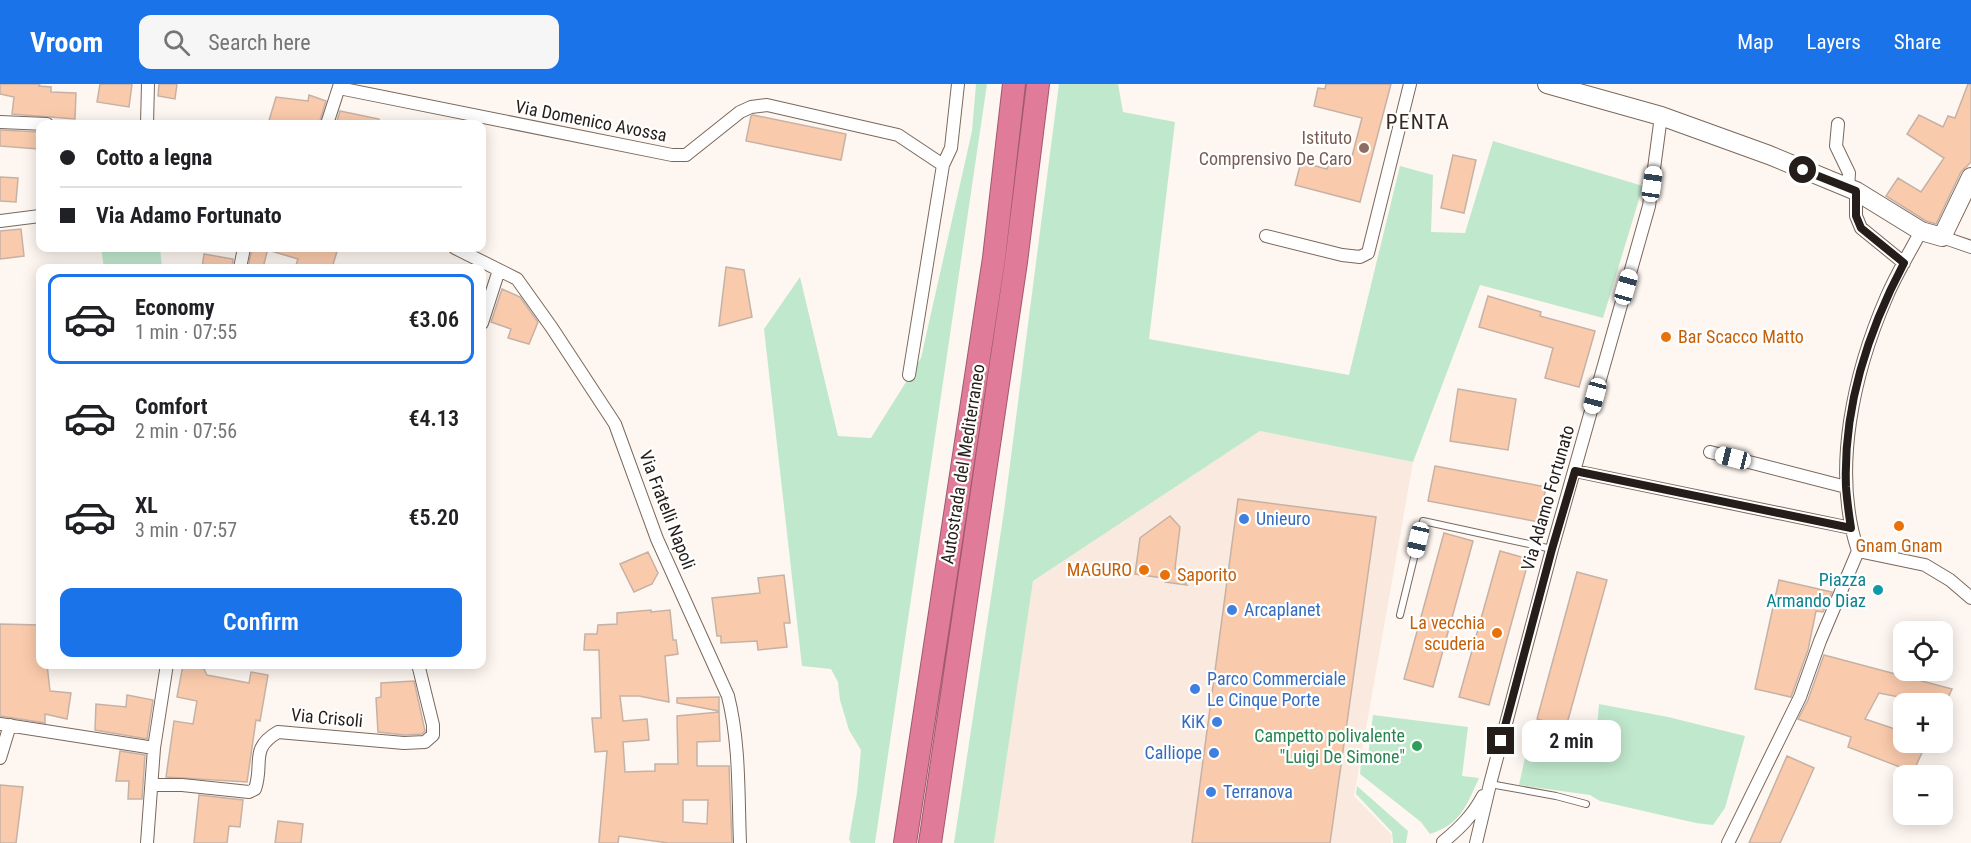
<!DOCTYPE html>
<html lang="en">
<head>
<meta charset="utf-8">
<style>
	:root { --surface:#fff; --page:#f6f6f6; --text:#202124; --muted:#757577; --line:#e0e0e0; --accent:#1a73e8 }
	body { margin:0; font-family:"Roboto Condensed",sans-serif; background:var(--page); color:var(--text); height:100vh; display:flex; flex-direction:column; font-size:22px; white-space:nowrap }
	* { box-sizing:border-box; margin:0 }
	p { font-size:20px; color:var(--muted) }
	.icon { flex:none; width:33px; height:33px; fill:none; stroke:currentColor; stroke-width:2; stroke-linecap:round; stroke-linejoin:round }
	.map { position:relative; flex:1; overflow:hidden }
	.side { position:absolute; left:36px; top:180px; width:450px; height:405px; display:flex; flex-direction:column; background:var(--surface); border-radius:12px; box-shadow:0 3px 15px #0003 }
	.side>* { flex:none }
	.hud { position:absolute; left:36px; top:36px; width:450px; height:132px; border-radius:12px; box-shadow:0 3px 15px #0003; display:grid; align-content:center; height:132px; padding:0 24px; background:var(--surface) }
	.buttons { position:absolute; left:1893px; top:537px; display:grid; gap:12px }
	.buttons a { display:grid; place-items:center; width:60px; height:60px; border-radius:12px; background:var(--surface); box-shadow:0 3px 15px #0003; font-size:30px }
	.end { position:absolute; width:27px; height:27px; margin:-14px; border:8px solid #251d19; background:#fff; box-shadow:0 0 0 3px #fff }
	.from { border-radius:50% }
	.bubble { position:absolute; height:42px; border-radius:12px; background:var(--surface); box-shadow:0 3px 15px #0003; font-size:20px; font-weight:600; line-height:42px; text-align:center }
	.car { position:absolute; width:18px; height:36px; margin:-18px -9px; border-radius:8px; box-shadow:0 0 4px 2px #0007; background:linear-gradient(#fff 24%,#345 0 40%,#fff 0 76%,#345 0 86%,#fff 0) }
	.hud b { display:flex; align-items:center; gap:21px; height:57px; font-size:22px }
	.hud b+b { border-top:2px solid var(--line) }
	.hud i { width:15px; height:15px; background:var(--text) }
	ul { padding:10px 0 0; list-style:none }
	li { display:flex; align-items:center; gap:18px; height:90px; margin:0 12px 9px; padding:0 12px; border:3px solid transparent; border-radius:12px }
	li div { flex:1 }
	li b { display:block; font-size:22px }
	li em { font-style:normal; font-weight:600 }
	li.selected { border-color:var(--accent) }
	li>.icon { width:54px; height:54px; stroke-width:1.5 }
	.action { display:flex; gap:12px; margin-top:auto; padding:12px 24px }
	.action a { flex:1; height:69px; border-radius:12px; background:var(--accent); color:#fff; font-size:24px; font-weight:600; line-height:69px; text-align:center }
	header { display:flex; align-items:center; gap:36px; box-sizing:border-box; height:84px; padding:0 30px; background:var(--accent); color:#fff }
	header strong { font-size:28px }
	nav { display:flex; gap:33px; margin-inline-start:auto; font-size:21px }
	.search { width:420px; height:54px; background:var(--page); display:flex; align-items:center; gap:15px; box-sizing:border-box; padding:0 21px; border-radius:12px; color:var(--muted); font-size:22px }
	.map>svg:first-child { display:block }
</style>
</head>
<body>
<header>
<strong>Vroom</strong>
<div class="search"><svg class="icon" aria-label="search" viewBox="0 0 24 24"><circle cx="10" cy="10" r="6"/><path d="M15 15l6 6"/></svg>Search here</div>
<nav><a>Map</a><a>Layers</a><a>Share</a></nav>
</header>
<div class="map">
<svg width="1971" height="759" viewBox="0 0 1971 759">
	<rect width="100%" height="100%" fill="#fef6f0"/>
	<path fill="#fae9de" d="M1260 347 1413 378 1354 712 1392 751 1391 759H994L1033 497Z"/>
	<path fill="#c0e8cd" d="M976 0H987L875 759H851L849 755 857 709 861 666 849 646 840 616 838 598 831 585 802 582 764 245 800 193 838 352 871 354 921 274 972 47Z
		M1059 0H1118L1123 28 1175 38 1149 255 1349 291 1400 82 1433 91 1431 148 1465 149 1493 57 1643 102 1603 234 1480 201 1413 378 1260 347 1033 497 994 759H954L1004 427Z
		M101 164H160L162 184H104Z
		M1599 620 1668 633 1745 652 1725 724 1713 741 1696 739 1600 717 1590 711 1519 701 1530 651 1595 667Z
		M1373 631 1468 643 1462 692 1479 694C1466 722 1461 740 1430 750L1421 738 1360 690 1361 680 1367 681Z
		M1357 702 1408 747 1406 759H1393L1392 748 1356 710Z"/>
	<path fill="#facaac" stroke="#c6b2a5" stroke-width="1.5" fill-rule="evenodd" d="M0 0H40L39 2 51 3V8L76 9 75 35 12 30 14 13 0 10Z
		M100 0H132L129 23 97 18Z
		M159 0H177L175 15 158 12Z
		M1326 0H1391L1360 118 1295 101 1301 78 1327 85 1330 75 1350 80 1362 34 1314 22 1318 4 1325 5Z
		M1968 0H1971V78L1961 88 1936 140 1926 137 1886 112 1898 94 1921 108 1944 74 1907 50 1919 31 1943 43 1948 32 1955 34Z
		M309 11 326 17 319 40H268L276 13 308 17Z
		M340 27 379 35V40H336Z
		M753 31 846 50 841 76 746 57 751 32Z
		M0 46 40 48 38 65 0 62Z
		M1453 71 1476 76 1464 129 1441 124Z
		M0 93 18 94 16 118 0 117Z
		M21 145 24 172 0 175V147Z
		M252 164H268L263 184H248Z
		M271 164H338L332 184H295L298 175 271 167Z
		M204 170 233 175 232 184H202Z
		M726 183 744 186 752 233 719 242Z
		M502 205 520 213 538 238 529 260 508 254 511 245 491 238Z
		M1488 212 1541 228 1540 232 1595 247 1579 303 1545 294 1553 264 1479 243Z
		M1458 305 1516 315 1508 366 1450 357Z
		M1435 382 1546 403 1539 438 1428 417Z
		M1238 415 1376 433 1330 759H1192Z
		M1170 432 1180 443 1175 484 1187 501 1165 498 1163 494 1135 490 1140 454Z
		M1444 449 1473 457 1433 603 1404 595Z
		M1500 467 1529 475 1489 621 1459 613Z
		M648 468 658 489 652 500 634 508 620 480Z
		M1577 488 1607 496 1566 643 1537 635Z
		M784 491 790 539H784L787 563 758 566 757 557 721 559V552H717L712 514 760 509 758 494Z
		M1779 496 1832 508 1823 528 1816 527 1808 566 1791 613 1755 605Z
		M651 526V528L670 526 673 556H676L678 570 665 572 669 618 639 612H620L623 637 647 635 649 656 623 658 625 688 655 687V680H678L677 632 719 628 720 657 697 658V682H729L732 759H668L619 752 618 759H599L607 667 595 668 592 634H601L599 566H584L585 550H597L598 541 617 540V529ZM683 716H708L707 740 683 738Z
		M0 540 40 541V580H47L50 607 71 609 67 635 45 630V639L0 632Z
		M1824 571 1952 605 1945 620H1917L1919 617 1879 609 1865 635 1904 648V658H1927L1913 688 1848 663 1851 653 1798 635 1808 616Z
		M183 581 204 585 207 591 249 599 251 588 268 591 260 637 256 636 247 698 166 693 174 637 193 640 197 617 177 613Z
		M414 597 425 647 422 650 404 651 378 648 376 614 381 613V599Z
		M127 611 153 616 147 655 95 646 96 620 126 623Z
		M719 613V627L677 619V614Z
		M120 667 145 671 142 715H128L129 697H116Z
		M1787 672 1814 684 1794 729 1780 759H1749Z
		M0 701 23 703 16 759H0Z
		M199 711 243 716 240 743 229 742 227 759H194Z
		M278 737 303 740 301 759H275Z"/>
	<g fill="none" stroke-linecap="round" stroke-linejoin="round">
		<g stroke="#7a685c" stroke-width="8">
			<path id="lane" d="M1400 531 1423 437 1552 465
				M1490 700 1556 712 1586 720"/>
		</g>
		<g stroke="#7a685c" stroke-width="14">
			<path id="street" d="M339 4 672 71H686L740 28 751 23 767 21 898 51 943 81 951 64 958 0
				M0 38 47 40
				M147 40 148 0
				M327 40 340 0
				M1838 40 1836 62 1849 89 1848 104
				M1856 107V132L1861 144 1904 179
				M0 137 40 132
				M1266 152 1342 171 1360 173 1368 169 1410 0
				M1942 153 1971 163
				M455 164 517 195 552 244 615 340 657 455 728 612C740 660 738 710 740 759
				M240 184 244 164
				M482 239 499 186
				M909 291 943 81
				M1710 368 1846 403
				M1575 387 1851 444
				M1858 467 1925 481 1950 496 1971 514
				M0 640 154 664
				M0 674 10 641
				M152 701H182L249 708 255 705C264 679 249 665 278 648L404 659 425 658 433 651V641L418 580
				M1443 758C1460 744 1473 731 1483 712
				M147 759 154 664 167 580
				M1476 759 1490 700 1552 465 1649 122 1661 32
				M1728 759 1800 613 1820 557 1858 467C1831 386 1854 288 1887 212 1897 189 1910 168 1921 147"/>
		</g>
		<g stroke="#7a685c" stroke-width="20">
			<path id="secondary" d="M1547 0 1661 32 1769 71 1856 107 1921 147 1942 153 1971 93"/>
		</g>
		<g stroke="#9f5a6d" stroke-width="24">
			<path id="highway" d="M905 759 994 174 1014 0
				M930 759 1016 178 1038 0"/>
		</g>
		<use href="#lane" stroke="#fff" stroke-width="6"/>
		<use href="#street" stroke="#fff" stroke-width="12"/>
		<use href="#secondary" stroke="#fff" stroke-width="18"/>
		<use href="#highway" stroke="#e17b9a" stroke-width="22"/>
	</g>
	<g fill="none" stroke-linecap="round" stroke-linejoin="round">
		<path stroke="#251d19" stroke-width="8" d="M1501 657 1552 465 1575 387 1851 444C1849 431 1847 417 1846 403 1843 325 1868 247 1904 179L1861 144 1856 132V107L1803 86"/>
	</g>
	<circle fill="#8d6e63" stroke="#fff" stroke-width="2" cx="1364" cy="64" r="6"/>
	<g fill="#e8710a" stroke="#fff" stroke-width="2">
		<circle cx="1666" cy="253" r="6"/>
		<circle cx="1899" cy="442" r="6"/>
		<circle cx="1144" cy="486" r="6"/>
		<circle cx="1165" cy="491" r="6"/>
		<circle cx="1497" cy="549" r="6"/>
	</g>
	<g fill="#3f7fe0" stroke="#fff" stroke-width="2">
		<circle cx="1244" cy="435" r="6"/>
		<circle cx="1232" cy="526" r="6"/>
		<circle cx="1195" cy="605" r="6"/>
		<circle cx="1217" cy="638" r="6"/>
		<circle cx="1214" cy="669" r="6"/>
		<circle cx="1211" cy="708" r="6"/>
	</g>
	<circle fill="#0f9aa8" stroke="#fff" stroke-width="2" cx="1878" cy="506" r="6"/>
	<circle fill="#2e9e5b" stroke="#fff" stroke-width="2" cx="1417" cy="662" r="6"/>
	<g text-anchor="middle" stroke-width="4.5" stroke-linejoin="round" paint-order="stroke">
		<g font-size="18" fill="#251d19" stroke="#fff">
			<text transform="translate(591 37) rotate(11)" y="6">Via Domenico Avossa</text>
			<text transform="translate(963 380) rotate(-81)" y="6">Autostrada del Mediterraneo</text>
			<text transform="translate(1548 414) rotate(-74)" y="6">Via Adamo Fortunato</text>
			<text transform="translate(667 426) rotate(69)" y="6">Via Fratelli Napoli</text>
			<text transform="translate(327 634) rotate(5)" y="6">Via Crisoli</text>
		</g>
		<g font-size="18" fill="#785e54" stroke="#fff" text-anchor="end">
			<text x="1352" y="60">Istituto<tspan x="1352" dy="21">Comprensivo De Caro</tspan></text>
		</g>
		<g font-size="18" fill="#c56008" stroke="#fff" text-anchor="start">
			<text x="1678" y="259">Bar Scacco Matto</text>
			<text x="1899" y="468" text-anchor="middle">Gnam Gnam</text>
			<text x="1132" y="492" text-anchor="end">MAGURO</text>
			<text x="1177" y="497">Saporito</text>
			<text x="1485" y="545" text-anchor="end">La vecchia<tspan x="1485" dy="21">scuderia</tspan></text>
		</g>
		<g font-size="18" fill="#366cbe" stroke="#fff" text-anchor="start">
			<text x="1256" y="441">Unieuro</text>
			<text x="1244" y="532">Arcaplanet</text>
			<text x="1207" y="601">Parco Commerciale<tspan x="1207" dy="21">Le Cinque Porte</tspan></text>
			<text x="1205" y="644" text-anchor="end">KiK</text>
			<text x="1202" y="675" text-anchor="end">Calliope</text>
			<text x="1223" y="714">Terranova</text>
		</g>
		<g font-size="18" fill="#0d838f" stroke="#fff" text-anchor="end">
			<text x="1866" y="502">Piazza<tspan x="1866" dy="21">Armando Diaz</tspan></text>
		</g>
		<g font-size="18" fill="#27864d" stroke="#fff" text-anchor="end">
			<text x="1405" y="658">Campetto polivalente<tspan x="1405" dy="21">"Luigi De Simone"</tspan></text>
		</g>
		<g font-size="21" letter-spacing="1.5" fill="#37271d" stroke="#fff">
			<text x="1418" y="45">PENTA</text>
		</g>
	</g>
</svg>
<div class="buttons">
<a><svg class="icon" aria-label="locate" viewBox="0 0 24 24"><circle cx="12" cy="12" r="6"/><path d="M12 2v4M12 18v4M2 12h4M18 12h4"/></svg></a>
<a>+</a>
<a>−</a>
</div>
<i class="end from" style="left:1803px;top:86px"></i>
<i class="end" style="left:1501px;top:657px"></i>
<div class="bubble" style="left:1522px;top:636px;width:99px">2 min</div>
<i class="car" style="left:1652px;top:100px;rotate:8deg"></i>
<i class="car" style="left:1626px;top:203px;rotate:16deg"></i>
<i class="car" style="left:1595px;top:312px;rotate:195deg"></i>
<i class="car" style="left:1733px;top:374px;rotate:284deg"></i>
<i class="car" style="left:1418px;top:456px;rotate:193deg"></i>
<div class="hud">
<b><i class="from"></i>Cotto a legna</b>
<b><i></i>Via Adamo Fortunato</b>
</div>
<section class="side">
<ul>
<li class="selected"><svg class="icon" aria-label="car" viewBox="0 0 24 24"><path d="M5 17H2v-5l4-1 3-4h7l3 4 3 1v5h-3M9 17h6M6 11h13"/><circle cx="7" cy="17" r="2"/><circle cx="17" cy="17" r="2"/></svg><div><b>Economy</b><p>1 min · 07:55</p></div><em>€3.06</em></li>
<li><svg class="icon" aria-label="car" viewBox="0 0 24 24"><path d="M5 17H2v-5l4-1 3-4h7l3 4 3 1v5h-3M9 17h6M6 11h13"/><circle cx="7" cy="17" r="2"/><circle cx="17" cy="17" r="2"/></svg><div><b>Comfort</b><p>2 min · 07:56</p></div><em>€4.13</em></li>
<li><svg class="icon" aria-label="car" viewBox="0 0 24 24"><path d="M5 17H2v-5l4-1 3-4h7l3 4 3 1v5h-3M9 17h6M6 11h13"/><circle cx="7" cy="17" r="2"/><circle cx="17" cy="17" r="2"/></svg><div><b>XL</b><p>3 min · 07:57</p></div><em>€5.20</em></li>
</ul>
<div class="action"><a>Confirm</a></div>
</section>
</div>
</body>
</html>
